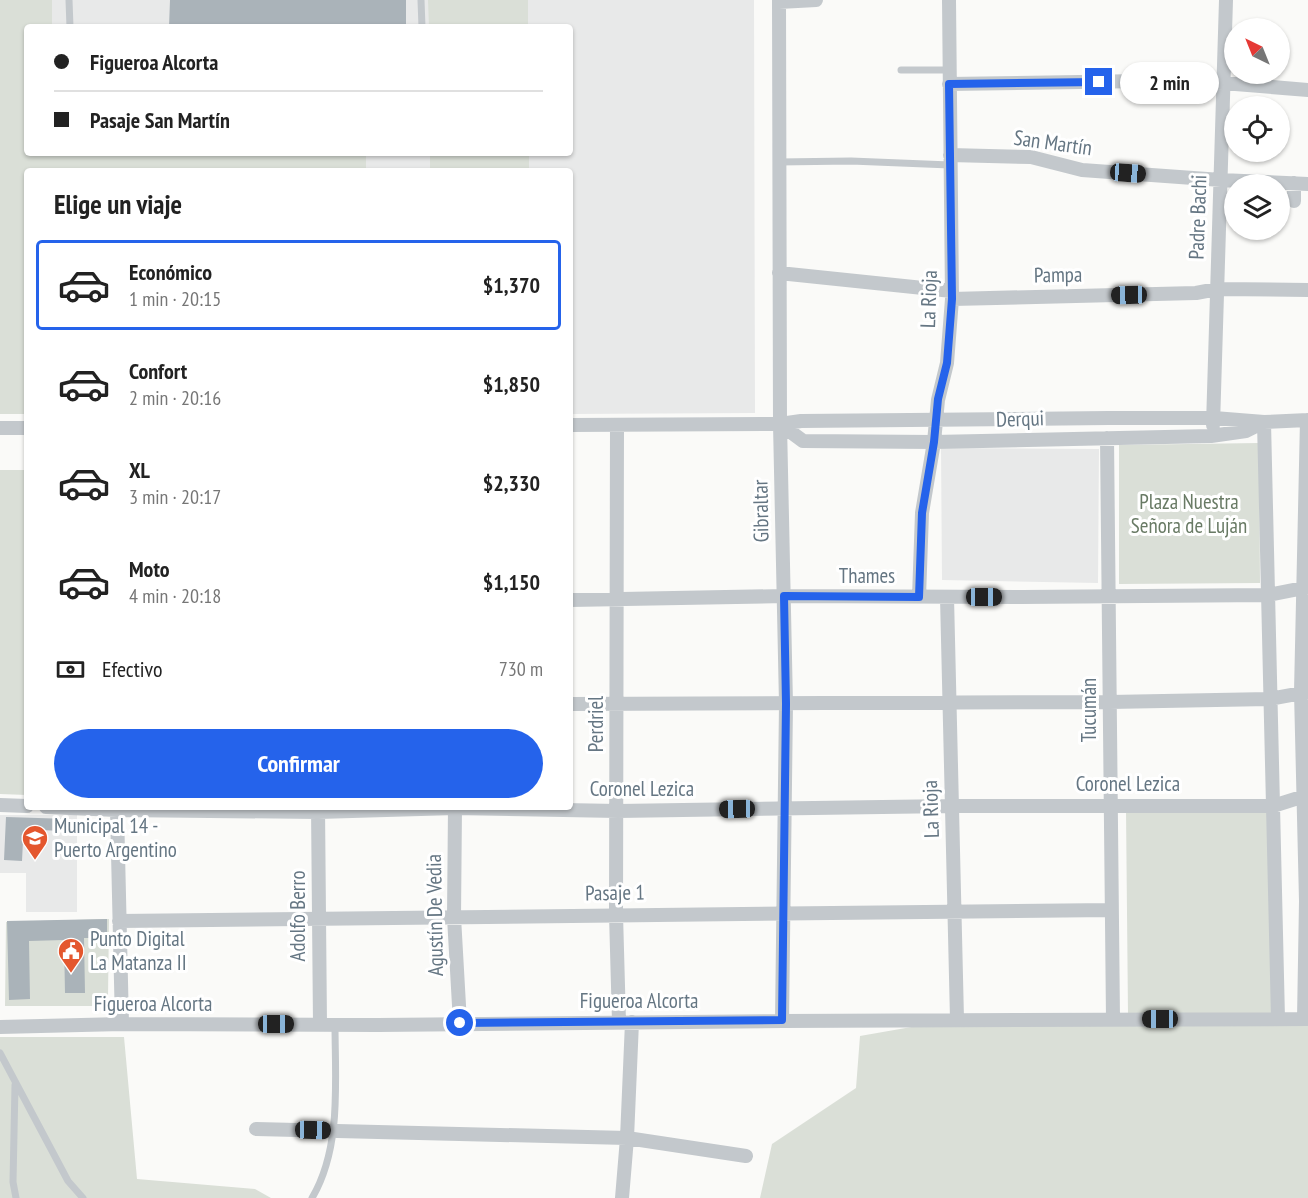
<!DOCTYPE html>
<html lang="es">
<head>
<meta charset="utf-8">
<style>
	:root { --surface:#fff; --page:#f2f2f2; --text:#222; --muted:#767676; --line:#e0e0e0; --accent:#2563eb }
	body { margin:0; font-family:"PT Sans Narrow",sans-serif; background:var(--page); color:var(--text); height:100vh; display:flex; flex-direction:column; font-size:22px; white-space:nowrap }
	* { box-sizing:border-box; margin:0 }
	p { font-size:20px; color:var(--muted) }
	.icon { flex:none; width:33px; height:33px; fill:none; stroke:currentColor; stroke-width:2; stroke-linecap:round; stroke-linejoin:round }
	.map { position:relative; flex:1; overflow:hidden }
	.drawer { position:absolute; left:24px; top:168px; width:549px; height:642px; display:flex; flex-direction:column; background:var(--surface); border-radius:6px; box-shadow:0 2px 4px #0004 }
	.drawer>* { flex:none }
	.hud { position:absolute; left:24px; top:24px; width:549px; height:132px; border-radius:6px; box-shadow:0 2px 4px #0004; display:grid; align-content:center; height:132px; padding:0 30px; background:var(--surface) }
	.needle { width:39px; rotate:317deg }
	.tools { position:absolute; left:1224px; top:18px; display:grid; gap:12px }
	.tools a { display:grid; place-items:center; width:66px; height:66px; border-radius:50%; background:var(--surface); box-shadow:0 2px 4px #0004; font-size:30px }
	.end { position:absolute; width:27px; height:27px; margin:-14px; border:8px solid #2563eb; background:#fff; box-shadow:0 0 0 3px #fff }
	.from { border-radius:50% }
	.bubble { position:absolute; height:42px; border-radius:21px; background:var(--surface); box-shadow:0 2px 4px #0004; font-size:20px; font-weight:800; line-height:42px; text-align:center }
	.car { position:absolute; width:18px; height:36px; margin:-18px -9px; border-radius:8px; box-shadow:0 0 4px 2px #0007; background:linear-gradient(#222 24%,#8ab4d8 0 40%,#222 0 76%,#8ab4d8 0 86%,#222 0) }
	.hud b { display:flex; align-items:center; gap:21px; height:57px; font-size:22px }
	.hud b+b { border-top:2px solid var(--line) }
	.hud i { width:15px; height:15px; background:var(--text) }
	ul { padding:0; list-style:none }
	li { display:flex; align-items:center; gap:18px; height:90px; margin:0 12px 9px; padding:0 18px; border:3px solid transparent; border-radius:6px }
	li div { flex:1 }
	li b { display:block; font-size:22px }
	li em { font-style:normal; font-weight:800 }
	li.on { border-color:var(--accent) }
	li>.icon { width:54px; height:54px; stroke-width:1.5 }
	h2 { padding:0 30px; font-size:27px; line-height:72px }
	.pay { display:flex; align-items:center; gap:15px; height:66px; padding:0 30px; font-size:22px }
	.pay p { margin-inline-start:auto }
	.button { display:flex; gap:12px; margin-top:auto; padding:12px 30px }
	.button a { flex:1; height:69px; border-radius:36px; background:var(--accent); color:#fff; font-size:24px; font-weight:800; line-height:69px; text-align:center }
	.map>svg:first-child { display:block }
</style>
</head>
<body>
<div class="map">
<svg width="1308" height="1198" viewBox="0 0 1308 1198">
	<rect width="100%" height="100%" fill="#fafaf8"/>
	<path fill="#e8e9e9" fill-rule="evenodd" d="M0 0H754L755 413 570 414V171H27V414H0ZM27 27H570V153H27Z
		M941 448 1099 449 1098 583 942 580Z
		M0 815H77V912H26V873H0Z"/>
	<path fill="#dadfd7" d="M0 0H52V27H27V153H366V171H27V414H0Z
		M428 0H528V27H429Z
		M430 153H529V171H430Z
		M1259 443 1260 583 1119 584V445Z
		M0 470H27V795L0 794Z
		M1271 808 1273 1013 1128 1015 1126 810Z
		M109 919 108 997 100 1006H5L6 922Z
		M957 1019H1308V1198H760L772 1144 856 1088 860 1036Z
		M0 1037H124L137 1179 255 1189 271 1198H0Z"/>
	<path fill="#aab3b9" d="M170 0H406V27H169Z
		M6 817 70 819 69 831 36 830 35 841H23L22 861 4 860Z
		M107 919V938H84L85 993H65L64 940 29 941 30 999 9 1000 7 921Z"/>
	<g fill="none" stroke-linecap="round" stroke-linejoin="round">
		<path stroke="#c3c8cc" stroke-width="7" d="M69 0 70 27
			M421 0 422 27
			M901 70H948
			M779 162 851 161 950 165
			M0 1053 68 1181 83 1198
			M15 1085 13 1182 16 1198
			M312 1198C342 1147 335 1081 335 1024"/>
		<path stroke="#c3c8cc" stroke-width="14" d="M779 0 780 424 786 704 782 1021
			M779 2 816 0
			M949 84 1142 81 1223 83 1308 90
			M950 155 1031 157 1082 170 1221 180 1308 184
			M1294 183V201
			M779 273 952 291
			M952 299 1196 293 1217 289 1308 290
			M1264 422 1278 1019
			M780 424 803 441 934 442 1211 436 1246 431 1264 422
			M570 425 780 424 801 421 1109 418H1214L1264 422 1308 420
			M617 425 616 914 619 1022
			M1213 425 1226 0
			M0 428H27
			M1107 438 1113 1019
			M919 597 922 513 934 442 938 400 947 363 952 299 949 0
			M947 597 957 1019
			M570 600 784 596 1022 597 1268 595 1308 587
			M570 704 1110 702 1269 699 1308 692
			M0 805 27 806
			M46 807 117 810 318 812 455 808 618 811 951 806H1273L1308 795
			M318 807 320 1024
			M455 807 454 917 460 1023
			M117 810 122 1024
			M119 921 1111 910
			M1304 1019 1306 901 1301 692 1307 420
			M0 1027 122 1024 378 1025 782 1021 1308 1019
			M256 1129 627 1138 632 1022
			M622 1198 627 1138 746 1156"/>
	</g>
	<g fill="none" stroke-linecap="round" stroke-linejoin="round">
		<path stroke="#2563eb" stroke-width="8" d="M460 1023 782 1020 786 704 784 596 919 597 922 513 934 442 938 399 947 363 952 299 949 84 1099 82"/>
	</g>
	<defs>
		<g id="school-pin" transform="scale(1.35)"><path d="M0 17L-7.5 6A9.5 9.5 0 1 1 7.5 6Z" fill="#e4572e" stroke="#fff"/><path d="M0-5L7-2L0 1L-7-2ZM-4 1L0 2.5L4 1V4Q0 6-4 4Z" fill="#fff"/></g>
		<g id="civic-pin" transform="scale(1.35)"><path d="M0 17L-7.5 6A9.5 9.5 0 1 1 7.5 6Z" fill="#e4572e" stroke="#fff"/><path d="M-.6-6.5H3V-4.5H.6V-3L4-1V1h2V6H-6V1h2V-1L-.6-3ZM-1.2 2.5V6h2.4V2.5Z" fill="#fff"/></g>
	</defs>
	<g fill-rule="evenodd">
		<use href="#school-pin" x="35" y="838"/>
		<use href="#civic-pin" x="71" y="951"/>
	</g>
	<g text-anchor="middle" stroke-width="6" stroke-linejoin="round" paint-order="stroke">
		<g font-size="21" fill="#657683" stroke="#fff">
			<text transform="translate(1053 143) rotate(8)" y="7">San Martín</text>
			<text transform="translate(1198 217) rotate(-88)" y="7">Padre Bachi</text>
			<text transform="translate(1058 275) rotate(-1)" y="7">Pampa</text>
			<text transform="translate(929 299) rotate(-88)" y="7">La Rioja</text>
			<text transform="translate(1020 419) rotate(-2)" y="7">Derqui</text>
			<text transform="translate(761 511) rotate(-91)" y="7">Gibraltar</text>
			<text x="867" y="583">Thames</text>
			<text transform="translate(1089 710) rotate(-90)" y="7">Tucumán</text>
			<text transform="translate(596 724) rotate(-90)" y="7">Perdriel</text>
			<text x="1128" y="791">Coronel Lezica</text>
			<text x="642" y="796">Coronel Lezica</text>
			<text transform="translate(931 809) rotate(-92)" y="7">La Rioja</text>
			<text transform="translate(615 893) rotate(-1)" y="7">Pasaje 1</text>
			<text transform="translate(435 915) rotate(-91)" y="7">Agustín De Vedia</text>
			<text transform="translate(298 916) rotate(-90)" y="7">Adolfo Berro</text>
			<text x="639" y="1008">Figueroa Alcorta</text>
			<text x="153" y="1011">Figueroa Alcorta</text>
		</g>
		<g font-size="21" fill="#687a64" stroke="#fff">
			<text x="1189" y="509">Plaza Nuestra<tspan x="1189" dy="24">Señora de Luján</tspan></text>
		</g>
		<g font-size="21" fill="#657683" stroke="#fff" text-anchor="start">
			<text x="54" y="833">Municipal 14 -<tspan x="54" dy="24">Puerto Argentino</tspan></text>
			<text x="90" y="946">Punto Digital<tspan x="90" dy="24">La Matanza II</tspan></text>
		</g>
	</g>
</svg>
<div class="tools">
<a><svg class="needle" viewBox="-14 -14 28 28"><path d="M0-13l5 13h-10z" fill="#e53935"/><path d="M0 13l5-13h-10z" fill="#767676"/></svg></a>
<a><svg class="icon" aria-label="locate" viewBox="0 0 24 24"><circle cx="12" cy="12" r="6"/><path d="M12 2v4M12 18v4M2 12h4M18 12h4"/></svg></a>
<a><svg class="icon" aria-label="layers" viewBox="0 0 24 24"><path d="M12 4l9 5-9 5-9-5zM3 14l9 5 9-5"/></svg></a>
</div>
<i class="end from" style="left:460px;top:1023px"></i>
<i class="end" style="left:1099px;top:82px"></i>
<div class="bubble" style="left:1120px;top:62px;width:99px">2 min</div>
<i class="car" style="left:1128px;top:173px;rotate:94deg"></i>
<i class="car" style="left:1129px;top:295px;rotate:269deg"></i>
<i class="car" style="left:984px;top:597px;rotate:90deg"></i>
<i class="car" style="left:737px;top:809px;rotate:269deg"></i>
<i class="car" style="left:1160px;top:1019px;rotate:270deg"></i>
<i class="car" style="left:276px;top:1024px;rotate:90deg"></i>
<i class="car" style="left:313px;top:1130px;rotate:91deg"></i>
<div class="hud">
<b><i class="from"></i>Figueroa Alcorta</b>
<b><i></i>Pasaje San Martín</b>
</div>
<section class="drawer">
<h2>Elige un viaje</h2>
<ul>
<li class="on"><svg class="icon" aria-label="car" viewBox="0 0 24 24"><path d="M5 17H2v-5l4-1 3-4h7l3 4 3 1v5h-3M9 17h6M6 11h13"/><circle cx="7" cy="17" r="2"/><circle cx="17" cy="17" r="2"/></svg><div><b>Económico</b><p>1 min · 20:15</p></div><em>$1,370</em></li>
<li><svg class="icon" aria-label="car" viewBox="0 0 24 24"><path d="M5 17H2v-5l4-1 3-4h7l3 4 3 1v5h-3M9 17h6M6 11h13"/><circle cx="7" cy="17" r="2"/><circle cx="17" cy="17" r="2"/></svg><div><b>Confort</b><p>2 min · 20:16</p></div><em>$1,850</em></li>
<li><svg class="icon" aria-label="car" viewBox="0 0 24 24"><path d="M5 17H2v-5l4-1 3-4h7l3 4 3 1v5h-3M9 17h6M6 11h13"/><circle cx="7" cy="17" r="2"/><circle cx="17" cy="17" r="2"/></svg><div><b>XL</b><p>3 min · 20:17</p></div><em>$2,330</em></li>
<li><svg class="icon" aria-label="car" viewBox="0 0 24 24"><path d="M5 17H2v-5l4-1 3-4h7l3 4 3 1v5h-3M9 17h6M6 11h13"/><circle cx="7" cy="17" r="2"/><circle cx="17" cy="17" r="2"/></svg><div><b>Moto</b><p>4 min · 20:18</p></div><em>$1,150</em></li>
</ul>
<div class="pay"><svg class="icon" aria-label="cash" viewBox="0 0 24 24"><path d="M3 7h18v10H3z"/><circle cx="12" cy="12" r="2"/></svg>Efectivo<p>730 m</p></div>
<div class="button"><a>Confirmar</a></div>
</section>
</div>
</body>
</html>
